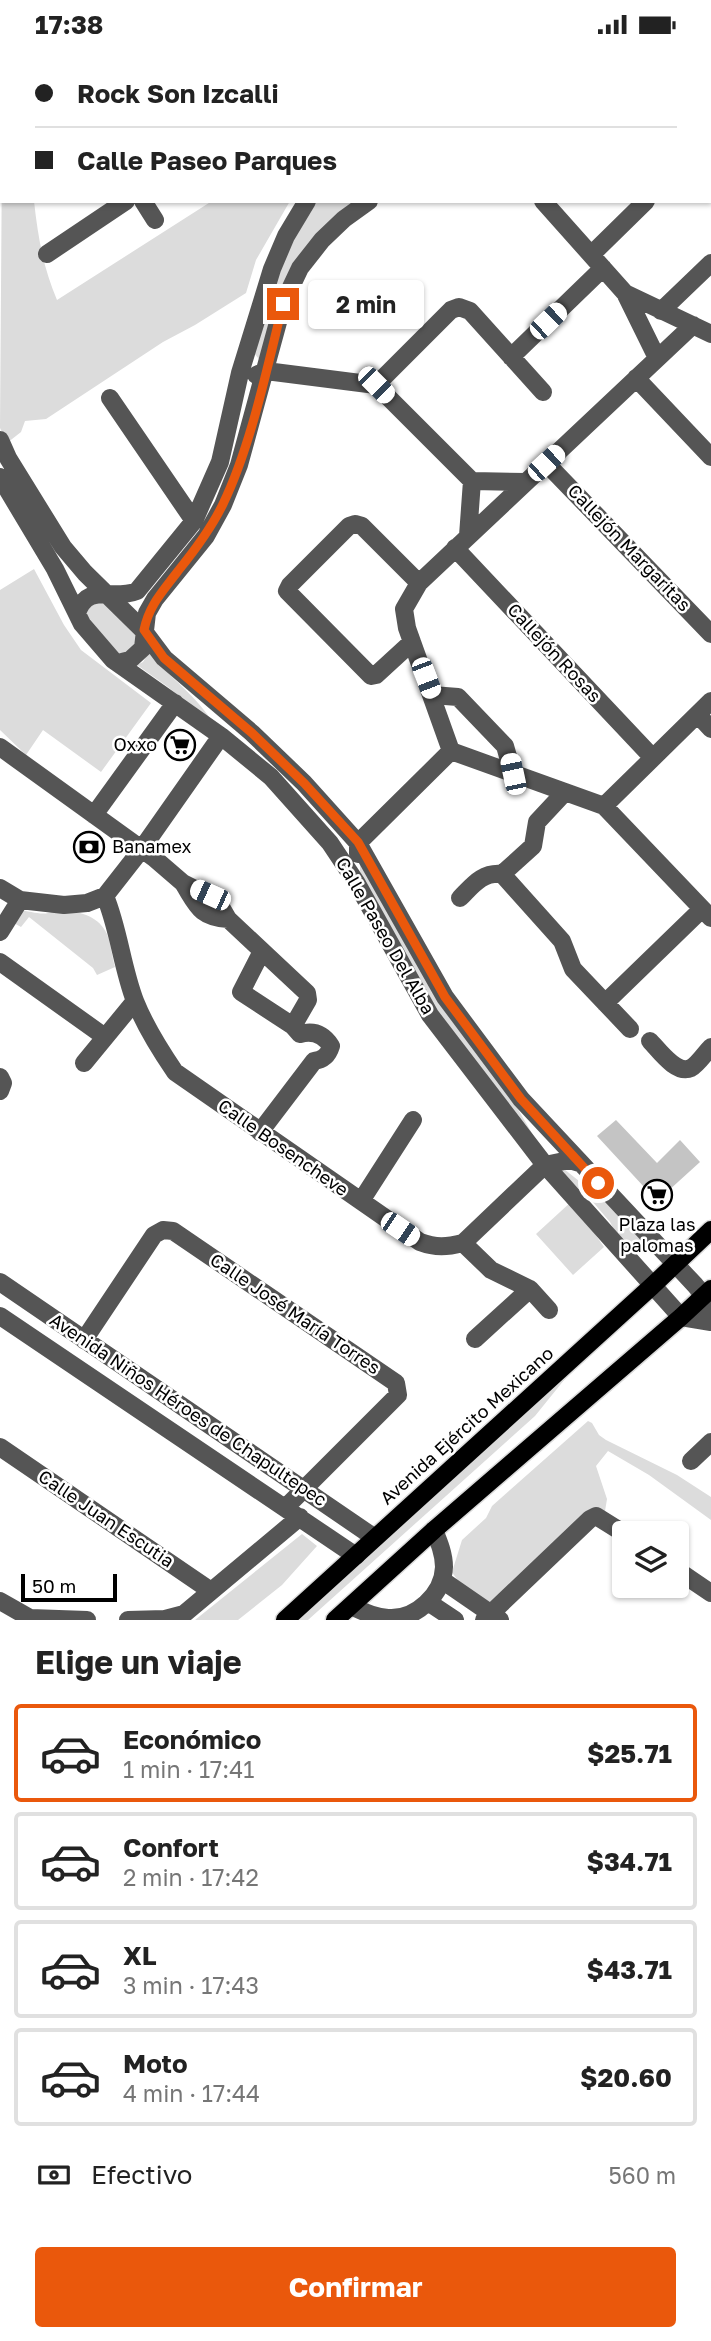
<!DOCTYPE html>
<html lang="es">
<head>
<meta charset="utf-8">
<style>
	:root { --surface:#fff; --page:#f6f6f6; --text:#222; --muted:#767676; --line:#e0e0e0; --accent:#ea580c }
	body { margin:0; font-family:"Golos Text",sans-serif; background:var(--page); color:var(--text); height:100vh; display:flex; flex-direction:column; font-size:26px; white-space:nowrap }
	* { box-sizing:border-box; margin:0 }
	p { font-size:23px; color:var(--muted) }
	.icon { flex:none; width:38px; height:38px; fill:none; stroke:currentColor; stroke-width:2; stroke-linecap:round; stroke-linejoin:round }
	.map { position:relative; height:1571px; overflow:hidden }
	.drawer { display:flex; flex-direction:column; background:var(--surface); flex:1 }
	.drawer>* { flex:none }
	.top-card { position:absolute; left:0px; top:0px; width:712px; height:154px; box-shadow:0 2px 5px #0004; display:grid; align-content:center; height:154px; padding:0 35px; background:var(--surface) }
	.tools { position:absolute; left:612px; top:1472px; display:grid; gap:14px }
	.tools a { display:grid; place-items:center; width:77px; height:77px; border-radius:7px; background:var(--surface); box-shadow:0 2px 5px #0004; font-size:35px }
	.scale { position:absolute; left:21px; bottom:18px; width:96px; box-sizing:border-box; padding-left:7px; border:4px solid #000; border-top:0; font-size:19px; line-height:24px; white-space:nowrap; color:#000; -webkit-text-stroke:5px #fff; paint-order:stroke }
	.end { position:absolute; width:32px; height:32px; margin:-16px; border:9px solid #ea580c; background:#fff; box-shadow:0 0 0 4px #fff }
	.from { border-radius:50% }
	.bubble { position:absolute; height:49px; border-radius:7px; background:var(--surface); box-shadow:0 2px 5px #0004; font-size:23px; font-weight:700; line-height:49px; text-align:center }
	.car { position:absolute; width:21px; height:42px; margin:-21px -10px; border-radius:9px; box-shadow:0 0 5px 2px #0007; background:linear-gradient(#fff 24%,#345 0 40%,#fff 0 76%,#345 0 86%,#fff 0) }
	.top-card b { display:flex; align-items:center; gap:24px; height:66px; font-size:26px }
	.top-card b+b { border-top:2px solid var(--line) }
	.top-card i { width:18px; height:18px; background:var(--text) }
	ul { padding:0; list-style:none }
	li { display:flex; align-items:center; gap:21px; height:98px; margin:0 14px 10px; padding:0 21px; border:4px solid var(--line); border-radius:7px }
	li div { flex:1 }
	li b { display:block; font-size:26px }
	li em { font-style:normal; font-weight:700 }
	li.active { border-color:var(--accent) }
	li>.icon { width:63px; height:63px; stroke-width:1.5 }
	h2 { padding:0 35px; font-size:32px; line-height:84px }
	.pay { display:flex; align-items:center; gap:18px; height:77px; padding:0 35px; font-size:26px }
	.pay p { margin-inline-start:auto }
	.primary-button { display:flex; gap:14px; margin-top:auto; padding:14px 35px }
	.primary-button a { flex:1; height:80px; border-radius:7px; background:var(--accent); color:#fff; font-size:28px; font-weight:700; line-height:80px; text-align:center }
	.status { display:flex; justify-content:space-between; align-items:center; height:49px; padding:0 35px; background:var(--surface); direction:ltr }
	.status svg { height:19px; fill:currentColor }
	.map>svg:first-child { display:block }
</style>
</head>
<body>
<div class="status"><b>17:38</b><svg viewBox="0 0 49 12"><path d="M0 12V9h3v3zM5 12V6h3v6zM10 12V3h3v9zM15 12V0h3v12zM26 1h20v11H26zM47 4h2v5h-2z"/></svg></div>
<div class="map">
<svg width="711" height="1571" viewBox="0 0 711 1571">
	<rect width="100%" height="100%" fill="#fff"/>
	<path fill="#dcdcdc" d="M2 103V152H34C38 188 43 218 57 251L212 152H290L256 211 246 244 195 276 163 293 46 370 25 372 21 383 7 394 0 379Z
		M312 152H362L318 190 262 314 250 299 284 199Z
		M34 520 64 576 81 601 151 654 101 723 43 681 26 706 0 681V541Z
		M101 550 130 575 139 591 137 603 119 606 93 581 83 557Z
		M149 603C169 629 198 647 214 676L168 638 137 616 143 613Z
		M360 812 421 918 519 1062 540 1098 449 983 363 834 360 822Z
		M20 861C28 862 41 866 48 864 68 859 97 863 107 885 111 895 112 908 115 918L97 926 93 919 29 868 21 878 12 873Z
		M559 1116 614 1160 641 1187 640 1198 627 1196 618 1188 610 1173 592 1152 555 1118Z
		M572 1152 604 1198 573 1226 536 1185Z
		M577 1315 535 1367 308 1571H295Z
		M588 1372 592 1374 599 1386 606 1391 677 1426 711 1448V1471L649 1426 608 1402 596 1417 607 1450 605 1462 590 1472 499 1559C489 1551 487 1553 478 1549 468 1543 458 1533 452 1523L462 1491 486 1469 492 1457Z
		M302 1485 317 1497 282 1536 238 1571H195Z"/>
	<path fill="#c4c4c4" d="M616 1071 657 1114 680 1091 700 1113 657 1152 597 1087Z"/>
	<g fill="none" stroke-linecap="round" stroke-linejoin="round">
		<g stroke="#dbdbdb" stroke-width="21">
			<path id="major" d="M630 0 632 2
				M710 84H711
				M285 1571 651 1238 711 1181
				M335 1571 434 1481 681 1268 711 1240"/>
		</g>
		<path stroke="#555" stroke-width="18" d="M34 0V2
			M65 0 67 2
			M189 0 190 2
			M357 0 359 2
			M532 0 533 2
			M147 2 149 0
			M466 2 469 0
			M556 2V0
			M0 63H2
			M143 152 155 171
			M543 152 625 244 711 285
			M47 205 126 152
			M591 206 646 152
			M625 244 657 309
			M661 262 711 214
			M693 276 419 534 404 560 407 579 451 702 604 757 711 869
			M511 308 603 219
			M256 326 266 322 376 336 472 432 526 433
			M636 329 711 408
			M376 336 451 261 459 258 470 262 543 343
			M110 349 194 472
			M0 391 8 409 63 498 85 524 143 581 164 609 252 684 304 734 358 794 445 948 521 1050 695 1236 704 1247 710 1272
			M546 414 711 585
			M0 428 55 520 82 575 113 611 221 687 271 728 330 794 356 833 430 966 545 1116 681 1268 711 1273
			M468 487 472 432
			M455 499 653 709
			M77 564C88 533 112 552 137 542L194 472 220 413 240 324 272 220 286 187 307 152
			M412 593 376 626 371 627 287 542 290 536 349 477 355 475 362 477 419 534
			M118 614 130 611 143 599 147 564 155 550 206 487 223 456 239 416 283 255 300 219 322 191 344 170 369 152
			M432 646 458 648 505 697 513 725
			M698 666 711 680
			M0 698 154 809 183 834 217 851 228 870 307 944 308 951 293 977
			M604 757 711 652
			M94 766 175 654
			M358 805V794L451 702
			M502 825 562 892 573 920 630 980
			M183 834C197 856 199 868 228 870
			M0 839 20 851 64 856 87 854 105 847 141 801 221 687
			M105 847C119 881 122 918 135 952 145 977 160 1001 175 1023L420 1193C436 1199 447 1198 463 1194L545 1116 569 1111 579 1114
			M460 849C473 836 482 823 502 825L533 797 537 773 565 743
			M0 883 20 851
			M262 902 241 943 293 977 300 985
			M0 913 105 988
			M605 954 702 860
			M650 992C659 1001 676 1026 691 1019 698 1015 705 1004 711 998
			M84 1014 135 952
			M0 1028 3 1034 0 1042
			M260 1083 314 1012C323 1011 328 1007 331 997 324 986 314 981 300 985
			M361 1152 413 1071
			M463 1194 491 1221 530 1240 549 1261
			M0 1233 375 1489
			M0 1267 356 1507
			M475 1290 530 1240
			M84 1291 154 1186 163 1181 173 1182 396 1334 398 1346 285 1459
			M0 1398 211 1542
			M691 1412 711 1393
			M677 1521 711 1544
			M442 1531 500 1571
			M0 1552 30 1569 87 1571
			M428 1553 455 1571
			M351 1557C363 1563 375 1568 388 1569 416 1571 443 1545 444 1518 444 1505 439 1493 434 1481
			M128 1571 165 1570 184 1565 300 1468
			M484 1571 590 1470 596 1467 625 1485"/>
		<use href="#major" stroke="#000" stroke-width="18"/>
	</g>
	<g fill="none" stroke-linecap="round" stroke-linejoin="round">
		<path stroke="#ea580c" stroke-width="9" d="M283 255C267 319 251 397 223 455 211 480 195 501 178 522 163 542 149 556 144 581L164 609 252 684 304 734 358 793 445 948 521 1050 598 1134"/>
	</g>
	<defs>
		<g id="supermarket-ring" transform="scale(1.575)"><circle r="9.5" fill="#fff" stroke="#000" stroke-width="1.5"/><path d="M-6-5.5h2.5l.6 2H6L4.5 2H-2.5L-4.4-4H-6ZM-1.5 3.2a1.3 1.3 0 1 0 .1 0ZM3 3.2a1.3 1.3 0 1 0 .1 0Z" fill="#000"/></g>
		<g id="bank-ring" transform="scale(1.575)"><circle r="9.5" fill="#fff" stroke="#000" stroke-width="1.5"/><path d="M-6-4H6V4H-6ZM0-2.3a2.3 2.3 0 1 0 0 4.6a2.3 2.3 0 1 0 0-4.6Z" fill="#000"/></g>
	</defs>
	<g fill-rule="evenodd">
		<use href="#supermarket-ring" x="180" y="696"/>
		<use href="#bank-ring" x="89" y="798"/>
		<use href="#supermarket-ring" x="657" y="1146"/>
	</g>
	<g text-anchor="middle" stroke-width="5" stroke-linejoin="round" paint-order="stroke">
		<g font-size="18" fill="#000" stroke="#fff">
			<text transform="translate(629 499) rotate(46)" y="6">Callejón Margaritas</text>
			<text transform="translate(554 604) rotate(47)" y="6">Callejón Rosas</text>
			<text transform="translate(385 887) rotate(60)" y="6">Calle Paseo Del Alba</text>
			<text transform="translate(283 1099) rotate(35)" y="6">Calle Bosencheve</text>
			<text transform="translate(295 1265) rotate(34)" y="6">Calle José María Torres</text>
			<text transform="translate(188 1361) rotate(34)" y="6">Avenida Niños Héroes de Chapultepec</text>
			<text transform="translate(467 1377) rotate(-42)" y="6">Avenida Ejército Mexicano</text>
			<text transform="translate(106 1470) rotate(34)" y="6">Calle Juan Escutia</text>
		</g>
		<g font-size="18" fill="#000" stroke="#fff" text-anchor="end">
			<text x="157" y="702">Oxxo</text>
			<text x="112" y="804" text-anchor="start">Banamex</text>
			<text x="657" y="1182" text-anchor="middle">Plaza las<tspan x="657" dy="21">palomas</tspan></text>
		</g>
	</g>
</svg>
<div class="tools">
<a><svg class="icon" aria-label="layers" viewBox="0 0 24 24"><path d="M12 4l9 5-9 5-9-5zM3 14l9 5 9-5"/></svg></a>
</div>
<div class="scale">50 m</div>
<i class="end from" style="left:598px;top:1134px"></i>
<i class="end" style="left:283px;top:255px"></i>
<div class="bubble" style="left:308px;top:231px;width:116px">2 min</div>
<i class="car" style="left:548px;top:272px;rotate:46deg"></i>
<i class="car" style="left:376px;top:336px;rotate:135deg"></i>
<i class="car" style="left:546px;top:414px;rotate:47deg"></i>
<i class="car" style="left:426px;top:629px;rotate:159deg"></i>
<i class="car" style="left:513px;top:725px;rotate:348deg"></i>
<i class="car" style="left:210px;top:846px;rotate:294deg"></i>
<i class="car" style="left:400px;top:1180px;rotate:124deg"></i>
<div class="top-card">
<b><i class="from"></i>Rock Son Izcalli</b>
<b><i></i>Calle Paseo Parques</b>
</div>
</div>
<section class="drawer">
<h2>Elige un viaje</h2>
<ul>
<li class="active"><svg class="icon" aria-label="car" viewBox="0 0 24 24"><path d="M5 17H2v-5l4-1 3-4h7l3 4 3 1v5h-3M9 17h6M6 11h13"/><circle cx="7" cy="17" r="2"/><circle cx="17" cy="17" r="2"/></svg><div><b>Económico</b><p>1 min · 17:41</p></div><em>$25.71</em></li>
<li><svg class="icon" aria-label="car" viewBox="0 0 24 24"><path d="M5 17H2v-5l4-1 3-4h7l3 4 3 1v5h-3M9 17h6M6 11h13"/><circle cx="7" cy="17" r="2"/><circle cx="17" cy="17" r="2"/></svg><div><b>Confort</b><p>2 min · 17:42</p></div><em>$34.71</em></li>
<li><svg class="icon" aria-label="car" viewBox="0 0 24 24"><path d="M5 17H2v-5l4-1 3-4h7l3 4 3 1v5h-3M9 17h6M6 11h13"/><circle cx="7" cy="17" r="2"/><circle cx="17" cy="17" r="2"/></svg><div><b>XL</b><p>3 min · 17:43</p></div><em>$43.71</em></li>
<li><svg class="icon" aria-label="car" viewBox="0 0 24 24"><path d="M5 17H2v-5l4-1 3-4h7l3 4 3 1v5h-3M9 17h6M6 11h13"/><circle cx="7" cy="17" r="2"/><circle cx="17" cy="17" r="2"/></svg><div><b>Moto</b><p>4 min · 17:44</p></div><em>$20.60</em></li>
</ul>
<div class="pay"><svg class="icon" aria-label="cash" viewBox="0 0 24 24"><path d="M3 7h18v10H3z"/><circle cx="12" cy="12" r="2"/></svg>Efectivo<p>560 m</p></div>
<div class="primary-button"><a>Confirmar</a></div>
</section>
</body>
</html>
